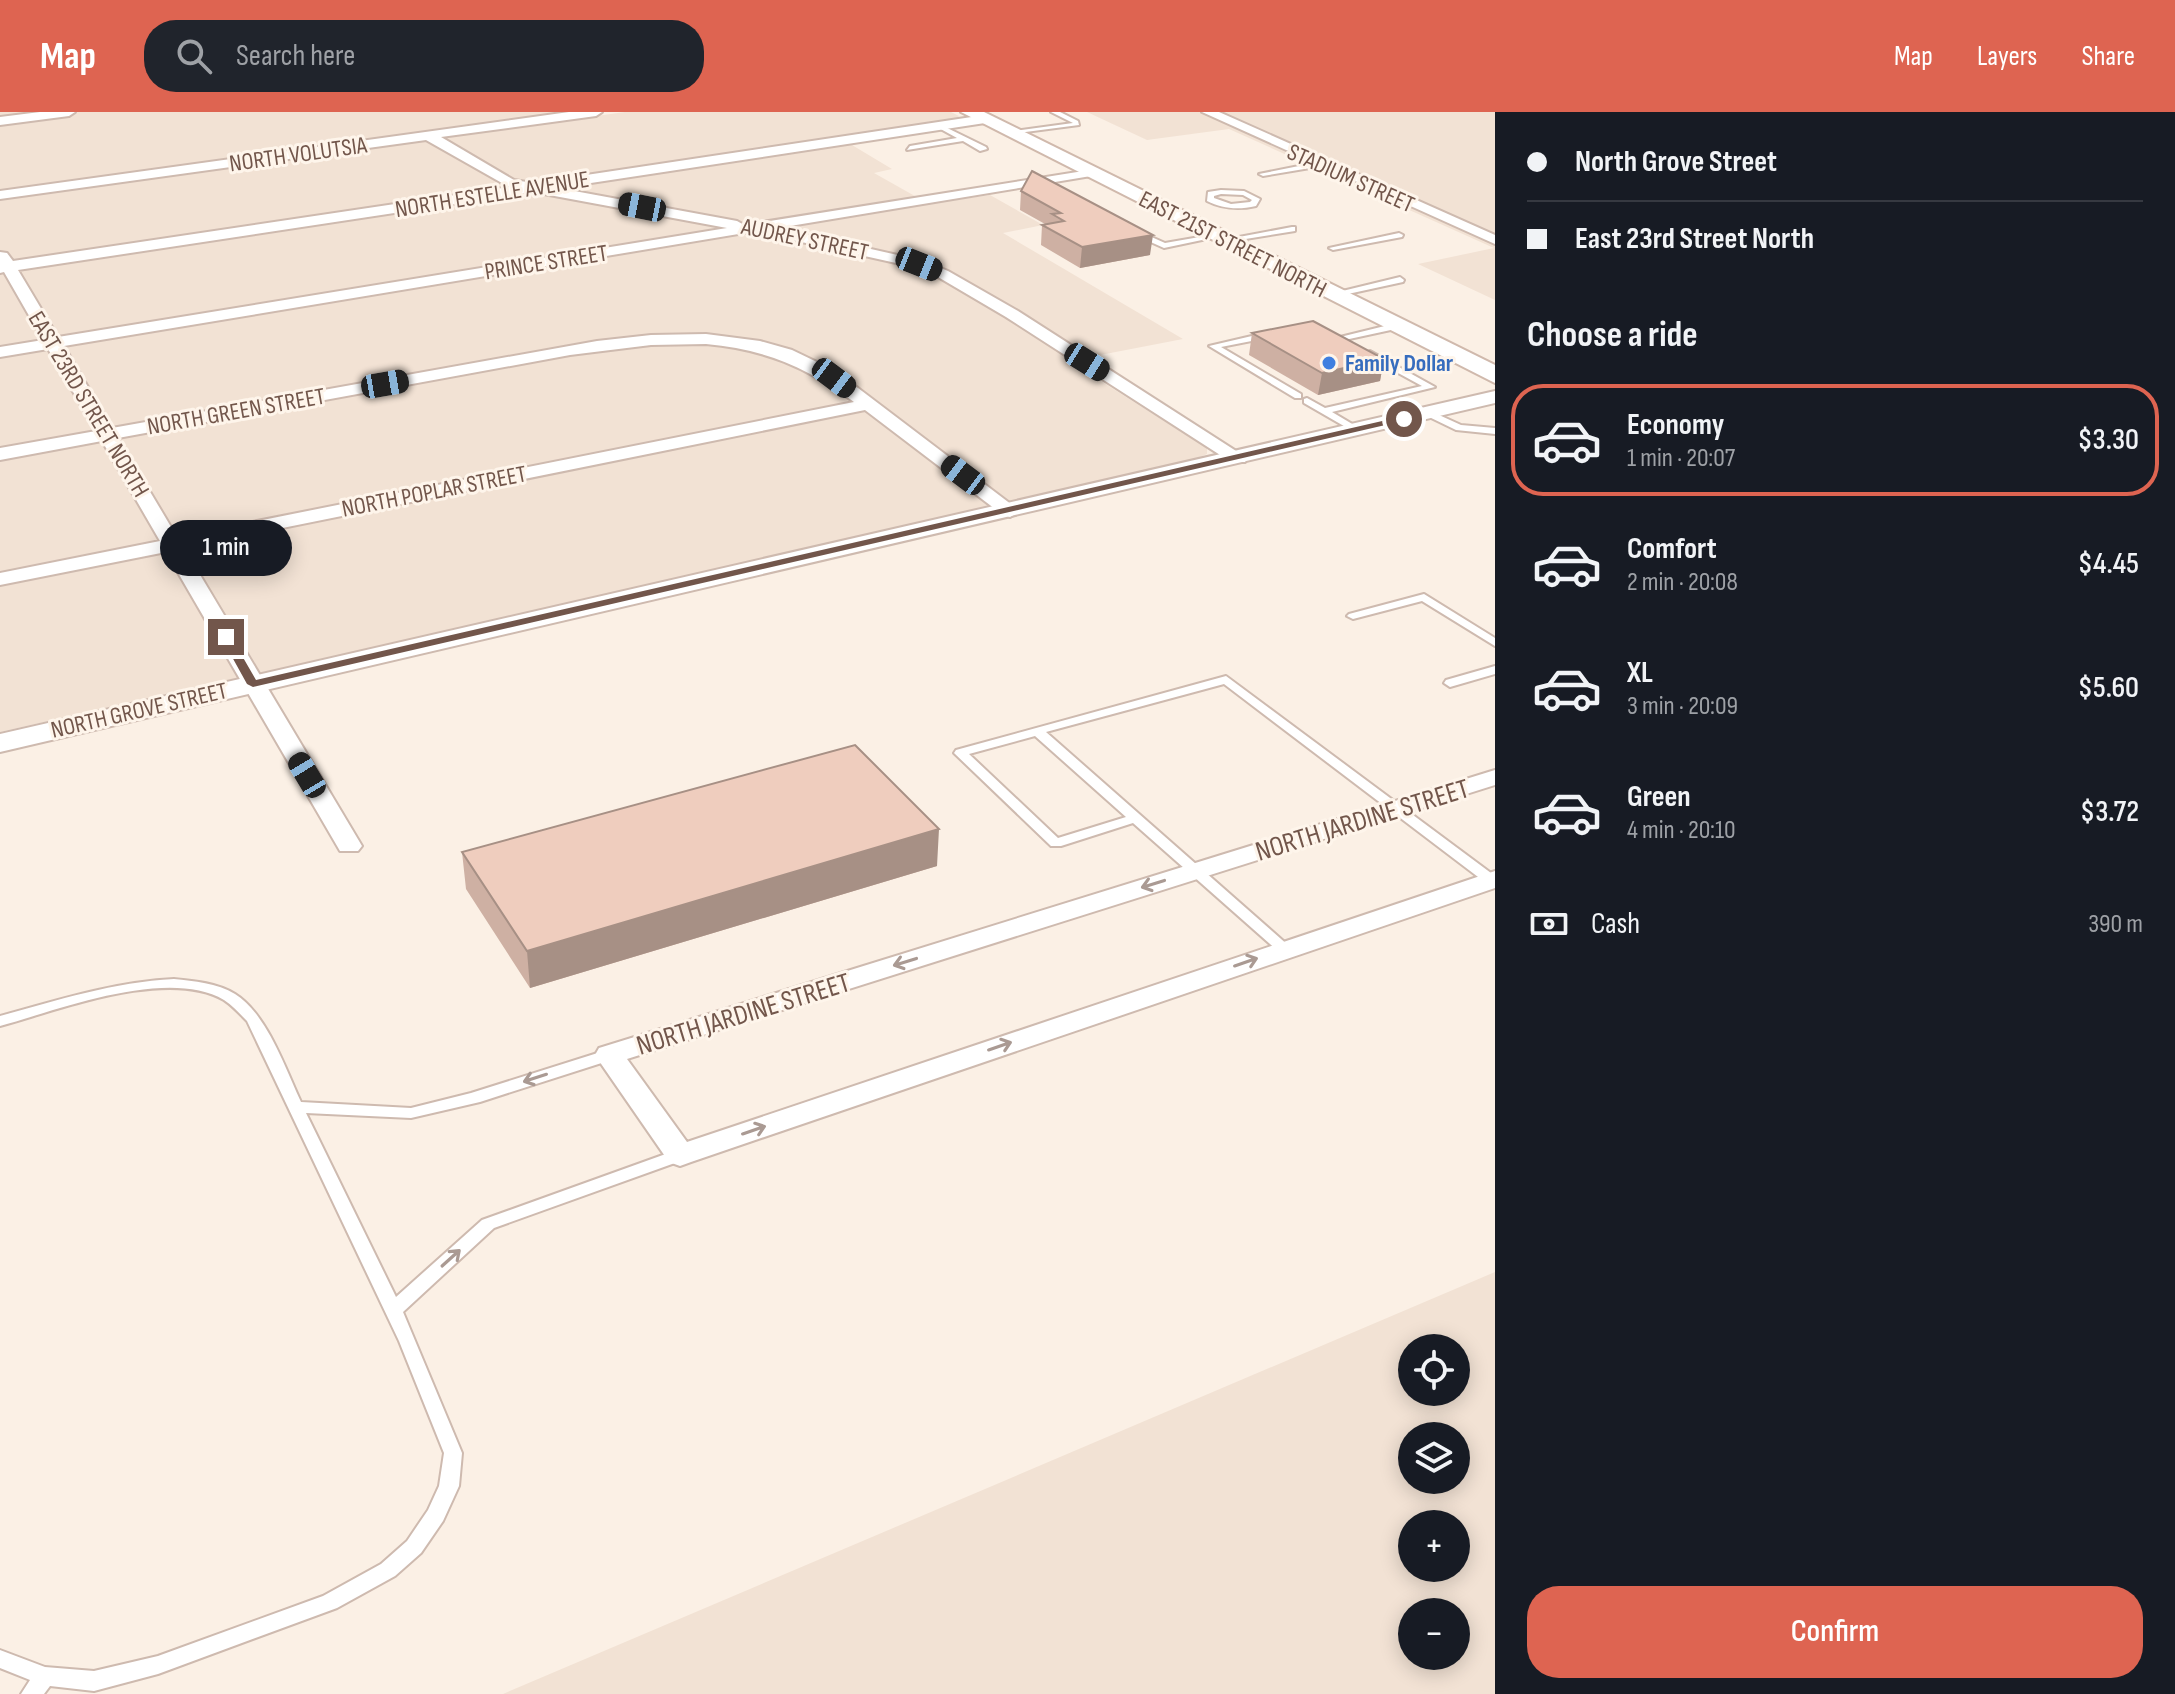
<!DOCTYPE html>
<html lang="en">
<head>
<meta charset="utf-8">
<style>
	:root { --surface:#171b24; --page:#20242c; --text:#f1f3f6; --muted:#9ea1a6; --line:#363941; --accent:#de6451 }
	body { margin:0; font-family:"Sofia Sans Condensed",sans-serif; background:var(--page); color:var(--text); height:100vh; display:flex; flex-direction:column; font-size:30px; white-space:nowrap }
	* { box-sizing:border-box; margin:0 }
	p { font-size:26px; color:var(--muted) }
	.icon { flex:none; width:44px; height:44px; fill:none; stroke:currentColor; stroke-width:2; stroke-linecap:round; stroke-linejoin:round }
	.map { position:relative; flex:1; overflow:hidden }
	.drawer { display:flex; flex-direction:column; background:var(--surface); width:680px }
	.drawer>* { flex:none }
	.banner { display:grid; align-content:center; height:176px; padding:0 32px; background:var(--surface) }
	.buttons { position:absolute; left:1398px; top:1222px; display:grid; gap:16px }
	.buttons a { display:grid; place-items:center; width:72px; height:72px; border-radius:50%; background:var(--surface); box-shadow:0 4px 20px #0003; font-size:40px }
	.end { position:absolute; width:36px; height:36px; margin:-18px; border:10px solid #72564b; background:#fff; box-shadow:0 0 0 4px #fff }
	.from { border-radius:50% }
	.bubble { position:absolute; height:56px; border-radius:28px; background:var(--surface); box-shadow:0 4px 20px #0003; font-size:26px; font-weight:600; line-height:56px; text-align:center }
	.car { position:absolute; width:24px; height:48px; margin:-24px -12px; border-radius:10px; box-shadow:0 0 6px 2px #0007; background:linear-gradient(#222 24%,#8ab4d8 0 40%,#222 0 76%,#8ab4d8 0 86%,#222 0) }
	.banner b { display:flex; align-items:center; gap:28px; height:76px; font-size:30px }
	.banner b+b { border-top:2px solid var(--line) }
	.banner i { width:20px; height:20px; background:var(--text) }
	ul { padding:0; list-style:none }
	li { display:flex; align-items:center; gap:24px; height:112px; margin:0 16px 12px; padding:0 16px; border:4px solid transparent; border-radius:32px }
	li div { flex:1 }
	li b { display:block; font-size:30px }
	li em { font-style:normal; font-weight:600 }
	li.on { border-color:var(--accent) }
	li>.icon { width:72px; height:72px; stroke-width:1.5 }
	h2 { padding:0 32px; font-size:36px; line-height:96px }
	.pay { display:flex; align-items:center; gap:20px; height:88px; padding:0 32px; font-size:30px }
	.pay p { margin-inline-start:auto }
	.cta { display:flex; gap:16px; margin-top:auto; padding:16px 32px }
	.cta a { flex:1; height:92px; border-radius:32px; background:var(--accent); color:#fff; font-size:32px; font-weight:600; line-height:92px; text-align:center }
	header { display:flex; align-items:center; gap:48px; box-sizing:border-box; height:112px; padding:0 40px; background:var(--accent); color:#fff }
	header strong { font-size:38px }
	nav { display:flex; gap:44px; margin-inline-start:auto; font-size:28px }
	.search { width:560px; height:72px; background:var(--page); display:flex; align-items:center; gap:20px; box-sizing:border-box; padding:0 28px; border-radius:32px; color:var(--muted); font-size:30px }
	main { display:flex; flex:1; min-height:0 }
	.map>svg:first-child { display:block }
</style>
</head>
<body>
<header>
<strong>Map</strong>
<div class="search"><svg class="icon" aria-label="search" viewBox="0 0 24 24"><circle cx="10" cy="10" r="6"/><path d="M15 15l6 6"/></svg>Search here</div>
<nav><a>Map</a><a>Layers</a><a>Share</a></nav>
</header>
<main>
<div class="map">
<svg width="1495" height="1582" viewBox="0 0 1495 1582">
	<rect width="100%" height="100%" fill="#fbf0e5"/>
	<path fill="#f2e2d4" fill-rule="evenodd" d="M0 0H579L0 80Z
		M625 0H951L959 4 955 9 842 27 892 57 874 61 929 92 990 83 1043 113 1003 121 1183 227 1069 249 1207 336V342L1187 350 0 620V87Z
		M1087 0H1495V188L1418 152 1494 136 1229 17 1147 28Z
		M1495 1160V1582H503ZM1412 1236H1456V1280H1412ZM1412 1324H1456V1368H1412ZM1456 1412V1456H1412V1412ZM1456 1500V1544H1412V1500Z"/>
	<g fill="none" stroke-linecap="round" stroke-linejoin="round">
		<g stroke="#cebaaf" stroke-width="4">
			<path id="service" d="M1051 0H1060L1078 9 1079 13 1010 22 1006 20 1073 11Z
				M939 12 986 35 987 37 980 39 963 29 907 38 910 34 957 26 937 15Z
				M1319 50 1323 52 1322 54 1263 64 1259 62Z
				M1221 78 1244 79 1260 87 1256 94C1238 98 1223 97 1207 89L1208 80ZM1221 82 1243 83 1252 88 1250 90 1231 92 1214 86V84Z
				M1292 115H1295V119L1227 130 1223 128Z
				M1138 119 1165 131 1217 122 1221 124 1164 136 1135 123 1134 121Z
				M1399 121 1403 123 1402 125 1333 138 1329 136Z
				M1400 165 1404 168 1403 170 1334 185 1330 182Z
				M1397 211 1401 214 1400 216 1340 229 1336 226Z
				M1269 220 1273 223 1272 225 1221 235 1301 282V286H1295L1209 234Z
				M1370 239 1435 275 1332 300 1359 316V320L1356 321 1304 291V287L1307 286 1325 296 1422 274 1367 244 1365 242Z
				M1428 298 1461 313 1495 316V322L1456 318 1425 303 1423 301Z
				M1424 482 1495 526V534L1422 489 1353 507 1347 504 1349 502Z
				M1495 554V562L1450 575 1444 571 1446 568Z
				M1226 564 1495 764V771H1486L1224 572 1046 620 1289 834 1291 837 1284 841 1279 840 1133 711 1061 734H1051L954 641 956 638ZM1035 624 1126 705 1058 726 969 642Z
				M174 867C194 869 217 871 235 882 267 902 285 956 301 990L411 996 471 981 604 939H614L617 943 614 947 480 990 411 1006 306 1001 396 1185 482 1108 674 1039H686L688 1043 686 1047 494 1116 403 1200 462 1341 459 1374 443 1409 421 1441 395 1464 337 1496 158 1562 94 1579 50 1574 44 1582H21L30 1568 0 1556V1538L45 1555 94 1559 158 1544 323 1484 381 1452 407 1429 428 1398 439 1374 444 1341 399 1229 247 909C240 902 233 894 224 888 167 855 59 898 0 914V904C58 888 114 870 174 867Z"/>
		</g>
		<g stroke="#cebaaf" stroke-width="4">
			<path id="minor" d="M40 0H75L69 4 0 13V5Z
				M569 0H602L596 4 441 25 514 68 533 71 985 3 991 7 985 11 558 76 737 109 744 113 1096 57V63L1091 64 778 116 924 149 948 159 1018 199 1247 346 1245 350H1231L1006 205 938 165 914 155 770 123 769 117 64 234 112 316 597 229 651 223 706 222 760 229 792 238 819 251 858 276 1020 399 1010 405 1003 403 865 298 184 436 362 734 358 739H340L166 440 0 473V461L160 429 102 329 0 348V336L96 319 48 237 0 245V235L43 228 4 160 0 161V140L7 141 13 149 509 75 426 28 0 87V79ZM533 80 727 116 58 225 18 158ZM706 232C763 237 807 255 854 290L177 425 118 326 570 243 651 233Z
				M1202 0H1219L1495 123V132Z
				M1495 658V673L627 947 687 1030 1495 759V776L691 1050 680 1054 669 1050 595 943 599 936Z"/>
		</g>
		<g stroke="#cebaaf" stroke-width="4">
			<path id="tertiary" d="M1495 279V291L0 640V622Z"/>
		</g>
		<g stroke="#d0b9ac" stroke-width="4">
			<path id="secondary" d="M961 0H984L1495 253V271Z"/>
		</g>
		<use href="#service" fill="#fff" fill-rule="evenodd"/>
		<use href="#minor" fill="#fff" fill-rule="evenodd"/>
		<use href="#tertiary" fill="#fff" fill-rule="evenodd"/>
		<use href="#secondary" fill="#fff" fill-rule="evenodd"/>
	</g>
	<path fill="#ceb0a3" d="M1021 79 1150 143 1080 156 1041 133 1042 113 1045 112 1020 98Z
		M1252 221 1384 247 1380 269 1318 283 1249 243Z
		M462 740 937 754 530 876 466 777Z"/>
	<path fill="#a79085" d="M1153 123 1150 143 1080 156 1082 135Z
		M1384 247 1380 269 1318 283 1322 261Z
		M939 717 937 754 530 876 527 839Z"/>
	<path fill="#efcdbe" stroke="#a79085" stroke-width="2" d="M1032 59 1153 123 1082 135 1042 113 1064 109 1052 102 1061 101 1021 79Z
		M1313 209 1384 247 1322 261 1252 221Z
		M855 633 939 717 527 839 462 740Z"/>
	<defs><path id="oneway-shaft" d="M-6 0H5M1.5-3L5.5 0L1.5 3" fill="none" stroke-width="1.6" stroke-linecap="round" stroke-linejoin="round" transform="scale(2)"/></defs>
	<g stroke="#aa9a93">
		<use href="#oneway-shaft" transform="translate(1153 772) rotate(163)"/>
		<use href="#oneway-shaft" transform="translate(905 850) rotate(163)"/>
		<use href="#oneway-shaft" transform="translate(1246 850) rotate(-19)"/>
		<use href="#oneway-shaft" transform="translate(1000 934) rotate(-19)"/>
		<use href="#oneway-shaft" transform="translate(535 966) rotate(162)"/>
		<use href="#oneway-shaft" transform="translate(754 1018) rotate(-19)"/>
		<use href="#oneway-shaft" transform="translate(451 1146) rotate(-42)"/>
	</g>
	<path fill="#72564b" d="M1404 304 1407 308 253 575 247 572 221 525 230 523 256 568Z"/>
	<circle fill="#3f7fe0" stroke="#fef5eb" stroke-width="3" cx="1329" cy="251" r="8"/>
	<g text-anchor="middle" stroke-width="6" stroke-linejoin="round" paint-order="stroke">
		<g font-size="24" fill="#72564b" stroke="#fef5eb">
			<text transform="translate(298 42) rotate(-8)" y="8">NORTH VOLUTSIA</text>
			<text transform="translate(1351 66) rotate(24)" y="8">STADIUM STREET</text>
			<text transform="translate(492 82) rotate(-9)" y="8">NORTH ESTELLE AVENUE</text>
			<text transform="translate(805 127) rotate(12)" y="8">AUDREY STREET</text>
			<text transform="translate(1233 132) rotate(27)" y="8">EAST 21ST STREET NORTH</text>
			<text transform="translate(546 150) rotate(-9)" y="8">PRINCE STREET</text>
			<text transform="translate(89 292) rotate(59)" y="8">EAST 23RD STREET NORTH</text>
			<text transform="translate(236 299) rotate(-10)" y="8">NORTH GREEN STREET</text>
			<text transform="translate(434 379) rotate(-11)" y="8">NORTH POPLAR STREET</text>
			<text transform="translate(139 598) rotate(-13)" y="8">NORTH GROVE STREET</text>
		</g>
		<g font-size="24" font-weight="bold" fill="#366cbe" stroke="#fef5eb" text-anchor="start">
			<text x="1345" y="259">Family Dollar</text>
		</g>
		<g font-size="28" fill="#72564b" stroke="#fef5eb">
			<text transform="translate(1362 707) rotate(-17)" y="10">NORTH JARDINE STREET</text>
			<text transform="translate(743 901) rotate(-17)" y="10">NORTH JARDINE STREET</text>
		</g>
	</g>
</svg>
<div class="buttons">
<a><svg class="icon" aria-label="locate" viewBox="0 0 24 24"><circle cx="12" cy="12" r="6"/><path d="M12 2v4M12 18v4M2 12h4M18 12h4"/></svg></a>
<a><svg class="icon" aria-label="layers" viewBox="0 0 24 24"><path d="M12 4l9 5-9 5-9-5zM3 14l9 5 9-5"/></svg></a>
<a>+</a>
<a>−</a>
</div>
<i class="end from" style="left:1404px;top:307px"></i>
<i class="end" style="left:226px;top:525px"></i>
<div class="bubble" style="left:160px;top:408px;width:132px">1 min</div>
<i class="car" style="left:642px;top:95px;rotate:281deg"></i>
<i class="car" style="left:919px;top:152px;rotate:112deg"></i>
<i class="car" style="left:1087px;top:250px;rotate:122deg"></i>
<i class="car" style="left:834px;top:266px;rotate:127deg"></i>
<i class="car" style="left:385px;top:272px;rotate:80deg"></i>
<i class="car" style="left:963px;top:363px;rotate:307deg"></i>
<i class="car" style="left:307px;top:663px;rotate:329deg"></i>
</div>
<section class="drawer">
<div class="banner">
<b><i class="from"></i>North Grove Street</b>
<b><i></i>East 23rd Street North</b>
</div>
<h2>Choose a ride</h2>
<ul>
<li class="on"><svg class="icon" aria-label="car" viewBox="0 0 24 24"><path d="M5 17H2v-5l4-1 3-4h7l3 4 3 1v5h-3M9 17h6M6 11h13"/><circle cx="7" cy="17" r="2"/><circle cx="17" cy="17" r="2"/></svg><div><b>Economy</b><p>1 min · 20:07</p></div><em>$3.30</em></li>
<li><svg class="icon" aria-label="car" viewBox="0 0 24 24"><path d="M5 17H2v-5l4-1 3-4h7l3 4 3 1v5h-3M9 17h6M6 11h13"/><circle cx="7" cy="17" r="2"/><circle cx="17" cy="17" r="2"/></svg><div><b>Comfort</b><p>2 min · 20:08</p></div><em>$4.45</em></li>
<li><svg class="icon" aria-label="car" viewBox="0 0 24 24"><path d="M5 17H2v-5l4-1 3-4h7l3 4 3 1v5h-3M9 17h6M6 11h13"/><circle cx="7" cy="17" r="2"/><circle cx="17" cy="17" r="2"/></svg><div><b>XL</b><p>3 min · 20:09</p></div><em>$5.60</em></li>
<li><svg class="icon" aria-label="car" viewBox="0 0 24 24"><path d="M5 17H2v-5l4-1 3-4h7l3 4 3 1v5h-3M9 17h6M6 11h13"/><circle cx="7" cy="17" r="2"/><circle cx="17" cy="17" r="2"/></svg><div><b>Green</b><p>4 min · 20:10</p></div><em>$3.72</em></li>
</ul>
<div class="pay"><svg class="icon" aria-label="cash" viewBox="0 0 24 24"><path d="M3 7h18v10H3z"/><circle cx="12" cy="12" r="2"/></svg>Cash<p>390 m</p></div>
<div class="cta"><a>Confirm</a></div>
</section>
</main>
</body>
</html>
